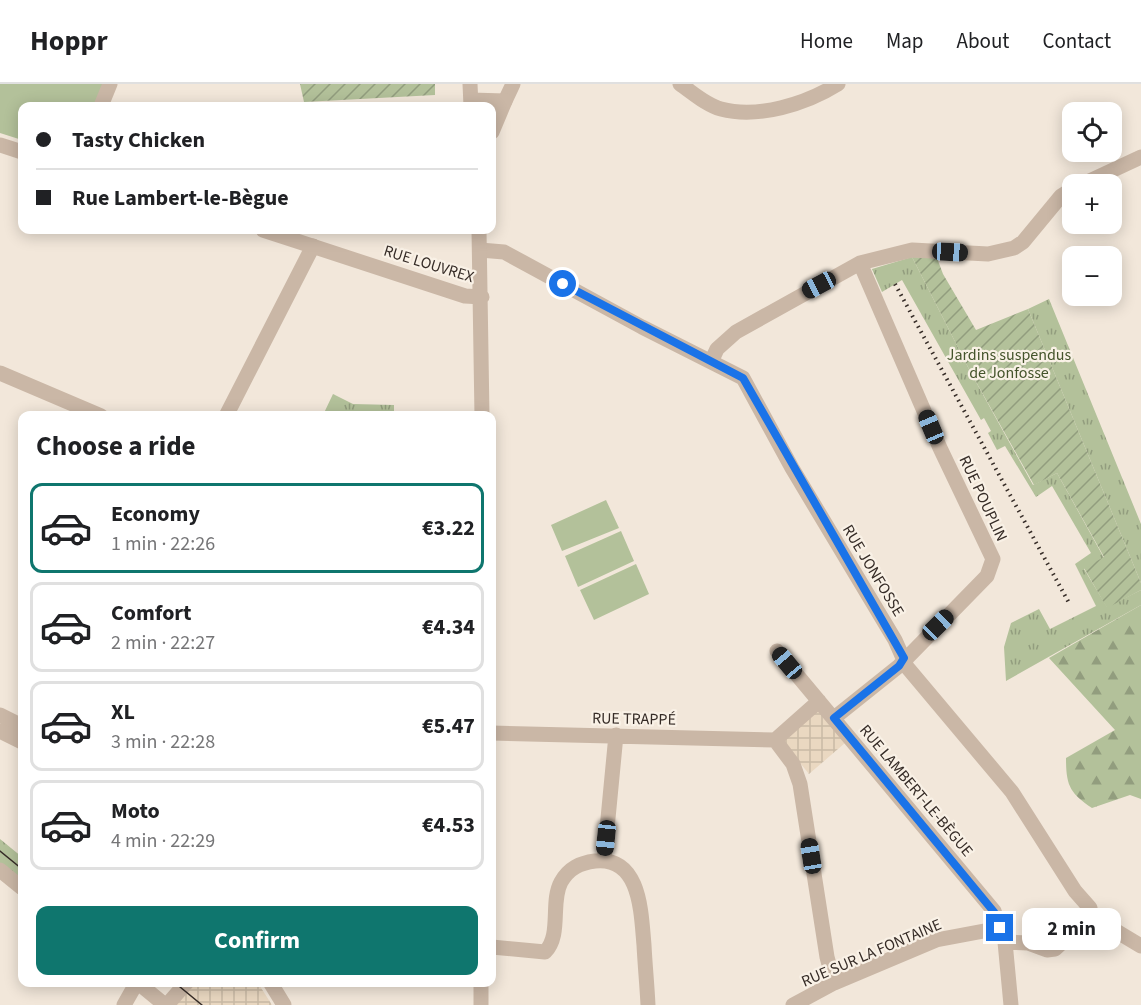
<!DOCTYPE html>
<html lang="en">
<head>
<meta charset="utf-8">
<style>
	:root { --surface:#fff; --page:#f2f2f2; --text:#202124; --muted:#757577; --line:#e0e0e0; --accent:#0f766e }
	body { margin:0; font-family:"Source Sans 3",sans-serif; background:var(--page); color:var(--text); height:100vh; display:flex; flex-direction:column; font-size:22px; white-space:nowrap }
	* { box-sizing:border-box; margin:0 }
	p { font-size:20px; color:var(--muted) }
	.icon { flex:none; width:33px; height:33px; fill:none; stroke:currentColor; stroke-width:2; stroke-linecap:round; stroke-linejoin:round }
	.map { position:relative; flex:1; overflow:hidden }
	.sheet { position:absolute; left:18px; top:327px; width:478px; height:576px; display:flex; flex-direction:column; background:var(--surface); border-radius:12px; box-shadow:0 3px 15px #0003 }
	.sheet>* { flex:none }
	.top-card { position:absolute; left:18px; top:18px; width:478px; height:132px; border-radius:12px; box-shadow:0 3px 15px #0003; display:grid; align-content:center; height:132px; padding:0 18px; background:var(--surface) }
	.fabs { position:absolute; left:1062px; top:18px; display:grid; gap:12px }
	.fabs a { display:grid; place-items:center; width:60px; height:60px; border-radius:12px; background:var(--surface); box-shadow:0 3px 15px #0003; font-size:30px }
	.end { position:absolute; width:27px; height:27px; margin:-14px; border:8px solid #1a73e8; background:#fff; box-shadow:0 0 0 3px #fff }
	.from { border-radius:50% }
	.bubble { position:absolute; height:42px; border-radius:12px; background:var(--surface); box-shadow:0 3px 15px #0003; font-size:20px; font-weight:700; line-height:42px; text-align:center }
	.car { position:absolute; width:18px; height:36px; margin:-18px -9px; border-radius:8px; box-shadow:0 0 4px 2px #0007; background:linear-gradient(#222 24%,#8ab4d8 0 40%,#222 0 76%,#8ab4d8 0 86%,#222 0) }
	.top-card b { display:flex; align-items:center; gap:21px; height:57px; font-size:22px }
	.top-card b+b { border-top:2px solid var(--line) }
	.top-card i { width:15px; height:15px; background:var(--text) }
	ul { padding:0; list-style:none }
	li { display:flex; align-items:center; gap:18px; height:90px; margin:0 12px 9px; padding:0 6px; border:3px solid var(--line); border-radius:12px }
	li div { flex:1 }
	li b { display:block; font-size:22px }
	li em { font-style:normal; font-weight:700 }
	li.current { border-color:var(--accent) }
	li>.icon { width:54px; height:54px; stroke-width:1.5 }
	h2 { padding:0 18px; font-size:27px; line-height:72px }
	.primary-button { display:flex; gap:12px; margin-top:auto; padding:12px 18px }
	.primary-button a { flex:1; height:69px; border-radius:12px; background:var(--accent); color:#fff; font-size:24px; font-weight:700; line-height:69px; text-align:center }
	header { display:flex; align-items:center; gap:36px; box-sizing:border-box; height:84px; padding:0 30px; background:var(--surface); border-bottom:2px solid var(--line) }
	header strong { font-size:28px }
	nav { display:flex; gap:33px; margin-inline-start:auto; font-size:21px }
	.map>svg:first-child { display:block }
</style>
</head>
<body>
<header>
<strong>Hoppr</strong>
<nav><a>Home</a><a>Map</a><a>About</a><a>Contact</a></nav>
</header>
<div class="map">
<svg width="1141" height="921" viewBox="0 0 1141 921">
	<defs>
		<pattern id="grass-tufts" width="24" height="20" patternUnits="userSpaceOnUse" patternTransform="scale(1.5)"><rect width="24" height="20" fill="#b3c19a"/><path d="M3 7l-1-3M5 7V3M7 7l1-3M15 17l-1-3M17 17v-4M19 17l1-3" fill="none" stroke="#929d7e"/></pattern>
		<pattern id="forest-firs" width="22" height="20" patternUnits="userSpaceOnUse" patternTransform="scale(1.5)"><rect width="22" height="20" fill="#b3c19a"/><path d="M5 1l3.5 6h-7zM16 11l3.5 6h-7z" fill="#929d7e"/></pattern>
		<pattern id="garden-furrows" width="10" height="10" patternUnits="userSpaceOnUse" patternTransform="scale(1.5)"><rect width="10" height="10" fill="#b3c19a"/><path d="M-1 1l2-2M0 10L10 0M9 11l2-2" fill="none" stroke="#929d7e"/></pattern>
		<pattern id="plaza-grid" width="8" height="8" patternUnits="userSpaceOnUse" patternTransform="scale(1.5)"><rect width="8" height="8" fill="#ead8c1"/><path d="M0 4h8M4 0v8" fill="none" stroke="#c9baa6"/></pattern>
	</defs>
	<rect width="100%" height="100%" fill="#f2e7da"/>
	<path fill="url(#grass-tufts)" d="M912 173 971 289 1033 401 1057 389 1104 474 1084 485 1107 523 1141 506V521L1006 597 1004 563 1011 539 1039 525 1050 545 1096 522 1075 480 1091 469 1052 402 1036 413 1005 362 997 366 988 349 991 347 984 334 981 336 902 196 882 208 872 185Z
		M1049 215 1141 440V499L1028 225Z
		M333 310 353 320 394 321V331H323Z
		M0 755 22 773V802L0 784Z"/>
	<path fill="url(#forest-firs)" d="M1141 521V715L1130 711 1092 724C1070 709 1066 702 1066 674L1115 646 1049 574Z"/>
	<path fill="#b3c19a" d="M0 0H104L95 22H22V56L0 49Z
		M606 416 619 444 562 467 551 441Z
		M621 447 634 477 578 503 565 472Z
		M636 480 649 510 594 536 580 506Z"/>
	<path fill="url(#garden-furrows)" d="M300 0H435V11L304 18Z
		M912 173 937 174 943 190 976 246 1028 225 1141 499V506L1107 524 1084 484 1104 473 1057 389 1034 401 971 289Z"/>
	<path fill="url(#plaza-grid)" d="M816 622 845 659 809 690 780 654Z
		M187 898 258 899 272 921H167Z"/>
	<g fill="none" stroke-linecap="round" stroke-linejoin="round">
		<path stroke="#cab7a6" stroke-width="15" d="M680 0C692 8 706 21 721 25 758 35 806 20 838 0
			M505 17 513 0
			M101 22 110 0
			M1083 100 1141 73
			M480 166 504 168 642 243 743 294 792 384 895 556 907 583 1012 708 1075 807 1090 824 1091 832
			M711 278 717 265 736 248 860 179 912 166 988 170 1014 164 1023 158 1061 112 1072 105
			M0 289 101 332
			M226 332 313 162
			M777 567 994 827 1005 858 1011 921
			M0 631 22 642
			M834 634 899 582 987 492 993 475 940 364 860 179
			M492 649 775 656
			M775 656 793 680 800 700 827 873 834 899
			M775 656 819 617
			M604 776 616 651
			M1091 832 1141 862
			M1005 858 1028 859 1047 866 1055 865 1091 832
			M492 863 545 868C562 851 550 818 561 798 569 784 580 779 595 777 641 772 641 829 644 861 645 881 647 901 648 921
			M793 921 834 899 936 856 1000 844"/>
		<path stroke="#cab7a6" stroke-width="15" d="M470 0 471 22
			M471 16 505 17 492 48
			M0 61 22 68
			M263 146 465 212 482 213
			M479 146 482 332
			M0 647 22 658
			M0 786 22 804
			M137 898 165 921
			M270 898 284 921
			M124 921 137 898
			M167 921 187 898
			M481 921V898"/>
		<path stroke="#362c27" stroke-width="1.5" d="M0 767 22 785
			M174 898 202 921"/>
		<path stroke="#362c27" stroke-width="4" stroke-dasharray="1.5 4.5" stroke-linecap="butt" d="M895 200 1069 519"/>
	</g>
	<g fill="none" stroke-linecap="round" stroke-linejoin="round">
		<path stroke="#1a73e8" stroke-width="8" d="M563 200 743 294 904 574 899 582 834 634 994 828 1000 844"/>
	</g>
	<g text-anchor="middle" stroke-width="4.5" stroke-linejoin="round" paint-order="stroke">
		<g font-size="16" fill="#362c27" stroke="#f9f1e6">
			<text transform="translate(429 179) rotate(17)" y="6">RUE LOUVREX</text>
			<text transform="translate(984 414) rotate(65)" y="6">RUE POUPLIN</text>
			<text transform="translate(874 486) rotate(59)" y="6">RUE JONFOSSE</text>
			<text transform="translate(634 634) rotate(1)" y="6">RUE TRAPPÉ</text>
			<text transform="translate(917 706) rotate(50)" y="6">RUE LAMBERT-LE-BÈGUE</text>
			<text transform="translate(871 868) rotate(-23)" y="6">RUE SUR LA FONTAINE</text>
		</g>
		<g font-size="16" fill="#44542b" stroke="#f9f1e6">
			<text x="1009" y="276">Jardins suspendus<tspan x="1009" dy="18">de Jonfosse</tspan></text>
		</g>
	</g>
</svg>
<div class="fabs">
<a><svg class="icon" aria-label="locate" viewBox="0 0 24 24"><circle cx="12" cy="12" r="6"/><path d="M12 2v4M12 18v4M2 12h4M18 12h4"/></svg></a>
<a>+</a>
<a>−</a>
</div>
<i class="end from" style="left:563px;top:200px"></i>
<i class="end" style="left:1000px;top:844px"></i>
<div class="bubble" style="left:1022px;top:824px;width:99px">2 min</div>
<i class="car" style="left:950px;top:168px;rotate:93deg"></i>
<i class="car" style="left:819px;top:201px;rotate:242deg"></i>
<i class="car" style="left:931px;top:343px;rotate:337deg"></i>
<i class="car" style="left:938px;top:541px;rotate:46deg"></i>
<i class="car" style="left:787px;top:579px;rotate:320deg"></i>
<i class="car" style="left:606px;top:754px;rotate:186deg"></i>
<i class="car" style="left:811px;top:772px;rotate:351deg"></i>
<div class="top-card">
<b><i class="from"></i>Tasty Chicken</b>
<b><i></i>Rue Lambert-le-Bègue</b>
</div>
<section class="sheet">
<h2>Choose a ride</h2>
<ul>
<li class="current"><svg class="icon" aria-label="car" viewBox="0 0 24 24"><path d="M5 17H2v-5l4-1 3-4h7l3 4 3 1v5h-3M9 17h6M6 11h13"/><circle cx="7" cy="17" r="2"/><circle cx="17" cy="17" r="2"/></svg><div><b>Economy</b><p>1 min · 22:26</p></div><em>€3.22</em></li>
<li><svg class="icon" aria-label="car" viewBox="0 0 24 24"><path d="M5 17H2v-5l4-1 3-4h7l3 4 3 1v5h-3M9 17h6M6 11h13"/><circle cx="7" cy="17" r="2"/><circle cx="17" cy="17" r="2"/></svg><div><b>Comfort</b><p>2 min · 22:27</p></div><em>€4.34</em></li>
<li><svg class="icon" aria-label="car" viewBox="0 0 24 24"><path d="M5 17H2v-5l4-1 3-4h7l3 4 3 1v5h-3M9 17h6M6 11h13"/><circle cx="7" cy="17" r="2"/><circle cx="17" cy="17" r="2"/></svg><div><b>XL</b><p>3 min · 22:28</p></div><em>€5.47</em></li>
<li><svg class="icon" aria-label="car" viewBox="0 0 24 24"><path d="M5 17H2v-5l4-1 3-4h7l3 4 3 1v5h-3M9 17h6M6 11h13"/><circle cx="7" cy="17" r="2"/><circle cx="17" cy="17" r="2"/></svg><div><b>Moto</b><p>4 min · 22:29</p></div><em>€4.53</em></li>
</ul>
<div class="primary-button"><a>Confirm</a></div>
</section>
</div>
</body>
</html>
